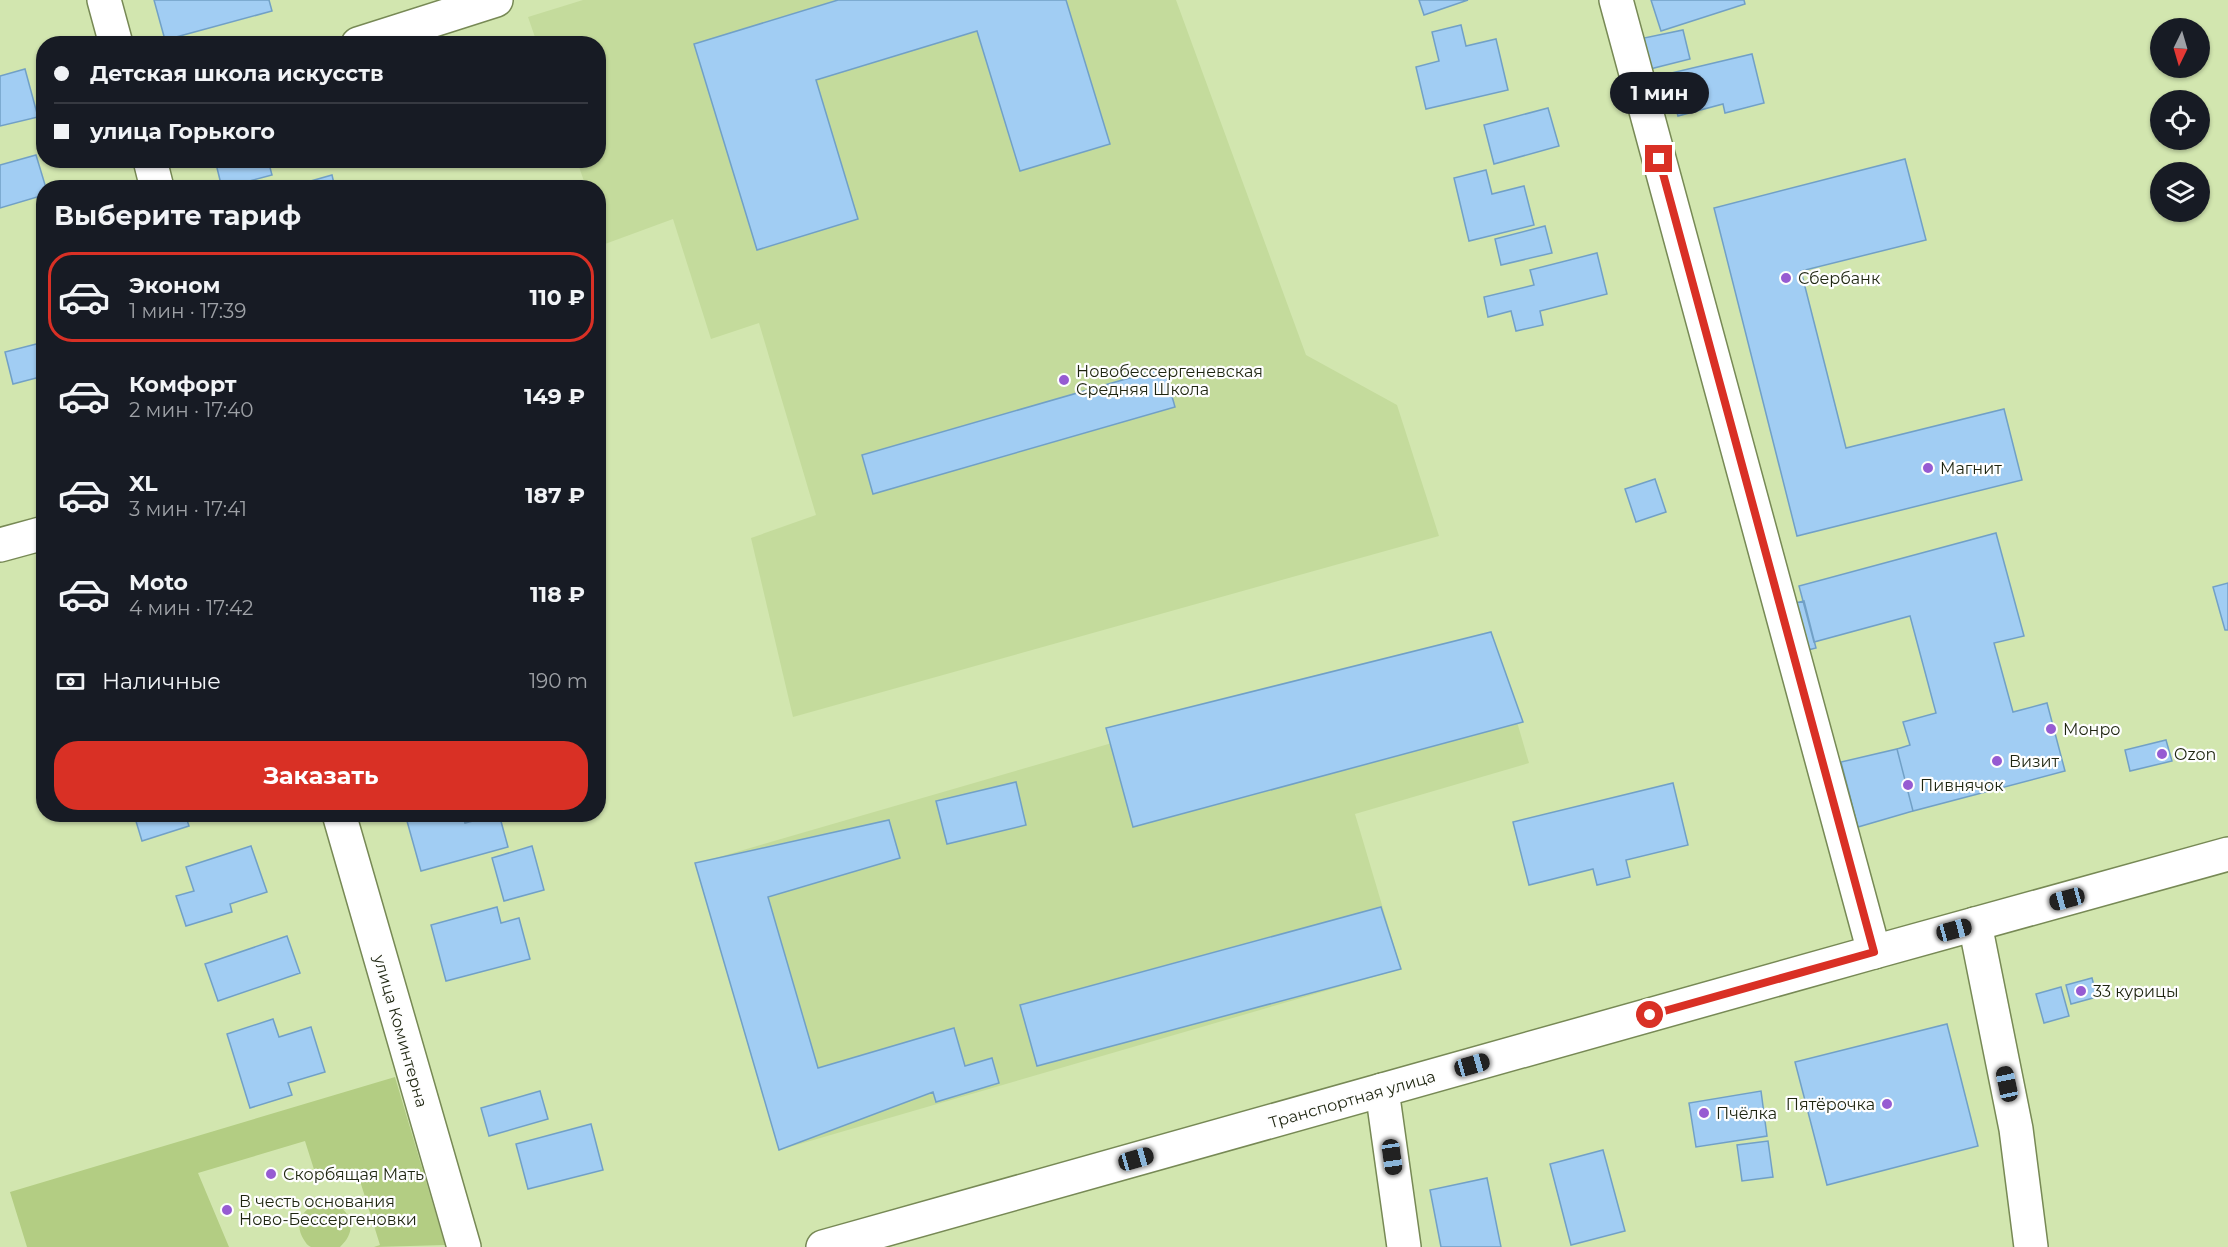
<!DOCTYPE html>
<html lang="ru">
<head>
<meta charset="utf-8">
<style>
	:root { --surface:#171b24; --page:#20242c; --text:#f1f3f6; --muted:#9ea1a6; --line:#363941; --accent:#d93025 }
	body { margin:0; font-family:Montserrat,sans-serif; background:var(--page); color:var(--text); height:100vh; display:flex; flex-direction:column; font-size:22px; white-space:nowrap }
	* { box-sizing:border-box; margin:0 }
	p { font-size:20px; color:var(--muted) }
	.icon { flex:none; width:33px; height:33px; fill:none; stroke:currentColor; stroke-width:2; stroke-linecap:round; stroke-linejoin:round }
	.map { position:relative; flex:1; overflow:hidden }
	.panel { position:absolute; left:36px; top:180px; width:570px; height:642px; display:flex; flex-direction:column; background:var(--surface); border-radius:24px; box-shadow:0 2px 4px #0004 }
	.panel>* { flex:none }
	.banner { position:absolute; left:36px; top:36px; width:570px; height:132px; border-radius:24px; box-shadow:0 2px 4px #0004; display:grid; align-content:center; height:132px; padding:0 18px; background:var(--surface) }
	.needle { width:39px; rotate:185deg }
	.fabs { position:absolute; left:2150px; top:18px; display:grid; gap:12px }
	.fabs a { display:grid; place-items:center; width:60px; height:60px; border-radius:50%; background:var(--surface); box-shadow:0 2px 4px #0004; font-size:30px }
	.end { position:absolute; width:27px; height:27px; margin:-14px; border:8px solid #d93025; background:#fff; box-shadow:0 0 0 3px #fff }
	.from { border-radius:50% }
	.bubble { position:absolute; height:42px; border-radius:21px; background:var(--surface); box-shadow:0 2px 4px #0004; font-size:20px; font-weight:700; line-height:42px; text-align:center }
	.car { position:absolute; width:18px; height:36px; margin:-18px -9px; border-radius:8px; box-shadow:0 0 4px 2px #0007; background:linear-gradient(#222 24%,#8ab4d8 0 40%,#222 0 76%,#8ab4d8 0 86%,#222 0) }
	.banner b { display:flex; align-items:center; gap:21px; height:57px; font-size:22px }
	.banner b+b { border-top:2px solid var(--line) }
	.banner i { width:15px; height:15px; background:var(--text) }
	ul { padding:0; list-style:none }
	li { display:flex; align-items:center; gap:18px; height:90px; margin:0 12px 9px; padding:0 6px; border:3px solid transparent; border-radius:24px }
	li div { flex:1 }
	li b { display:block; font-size:22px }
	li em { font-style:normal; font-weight:700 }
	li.current { border-color:var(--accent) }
	li>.icon { width:54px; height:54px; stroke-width:1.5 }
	h2 { padding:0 18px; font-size:27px; line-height:72px }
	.pay { display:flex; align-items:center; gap:15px; height:66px; padding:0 18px; font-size:22px }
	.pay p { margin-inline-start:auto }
	.cta { display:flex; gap:12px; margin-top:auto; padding:12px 18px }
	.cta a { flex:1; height:69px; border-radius:24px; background:var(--accent); color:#fff; font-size:24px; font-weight:700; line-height:69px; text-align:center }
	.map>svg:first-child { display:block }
</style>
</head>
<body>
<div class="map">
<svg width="2228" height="1247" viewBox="0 0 2228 1247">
	<rect width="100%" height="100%" fill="#d2e6af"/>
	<path fill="#c4db9c" d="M583 0H1176L1306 355 1397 405 1439 536 793 717 751 538 816 515 759 323 711 339 673 219 605 244 599 225 598 188 586 187 577 161 598 160V44L537 43 528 17Z
		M1491 633 1529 763 1355 814 1401 969 779 1150 695 864Z"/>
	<path fill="#b3cd83" d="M395 1077 445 1245 374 1247 380 1245 356 1168 317 1179 305 1141 198 1173 229 1247H27L10 1192Z
		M323 1201C349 1204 361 1228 340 1247 331 1247 318 1247 311 1247 307 1245 306 1243 304 1240 292 1222 305 1206 323 1201Z"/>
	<path fill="#a1cdf3" stroke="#71a0c6" stroke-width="1.5" d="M154 0H269L272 11 165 40Z
		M838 0H1066L1110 144 1020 171 977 31 816 80 858 219 757 250 694 44Z
		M1419 0H1468L1424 15Z
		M1651 0H1744L1745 4 1661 31Z
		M1461 25 1466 46 1496 39 1508 90 1426 109 1416 67 1439 61 1432 32Z
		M1683 30 1690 59 1650 69 1644 38Z
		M1752 54 1764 103 1725 113 1723 104 1678 116 1667 74Z
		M25 69 38 117 0 126V76Z
		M1548 108 1559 146 1494 164 1484 125Z
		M36 155 46 188H44V195L0 208V165Z
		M1905 159 1926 240 1801 271 1846 448 2004 409 2022 480 1797 536 1714 208Z
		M215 160H268L272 175 222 188Z
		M1486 170 1492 194 1524 186 1534 225 1469 241 1454 178Z
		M332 175 335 188H286Z
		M1545 226 1552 253 1501 265 1495 239Z
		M1597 253 1607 294 1540 311 1543 325 1516 331 1511 311 1488 317 1484 297 1534 285 1530 270Z
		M44 342V376L13 384 5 352Z
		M1164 368 1175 407 873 494 862 455Z
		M1655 479 1666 512 1636 522 1625 489Z
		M1996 533 2024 636 1994 643 2013 712 2047 703 2065 771 1913 811 1897 749 1910 745 1903 722 1936 713 1910 616 1814 642 1799 586Z
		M2228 583V630H2225L2213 587Z
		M1804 601 1816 648 1796 653 1783 606Z
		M1491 632 1523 722 1133 827 1106 728Z
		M2166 740 2172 761 2130 771 2125 750Z
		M1897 749 1913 811 1858 827 1841 762Z
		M1016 782 1026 825 947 844 936 801Z
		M1673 783 1688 845 1626 860 1630 877 1597 885 1593 869 1529 885 1513 822Z
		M146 814H185L189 826 142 841 135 818Z
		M405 814H462L465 823 499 814 508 847 421 871Z
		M889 820 900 858 768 897 818 1068 954 1028 965 1066 992 1058 999 1083 936 1102 933 1092 779 1150 695 863Z
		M251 846 267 892 230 904 232 912 186 926 176 896 194 891 186 867Z
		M532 846 544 890 504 901 492 858Z
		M497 907 501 923 519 918 530 959 446 981 431 925Z
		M1381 907 1401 969 1037 1066 1020 1005Z
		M287 936 300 973 218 1001 205 964Z
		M2092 978 2097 997 2071 1004 2066 985Z
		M2061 987 2069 1016 2044 1023 2036 994Z
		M273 1019 279 1037 311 1027 325 1072 288 1083 292 1095 250 1108 227 1034Z
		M1947 1024 1978 1146 1827 1185 1795 1062Z
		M540 1091 548 1119 489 1136 481 1108Z
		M1761 1091 1767 1136 1696 1147 1689 1103Z
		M591 1124 603 1170 528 1189 516 1144Z
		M1768 1141 1773 1177 1742 1181 1737 1145Z
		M1603 1150 1625 1231 1571 1245 1550 1164Z
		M1487 1178 1501 1247H1441L1430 1190Z"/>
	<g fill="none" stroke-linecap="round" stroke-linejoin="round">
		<g stroke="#778955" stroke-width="36">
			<path id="minor" d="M104 0 116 44
				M1616 0 1874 952
				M358 44 496 0
				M150 160 157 188
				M0 545 44 533
				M339 814 464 1247
				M1975 924 2016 1129 2031 1247
				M1382 1090 1404 1247"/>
		</g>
		<g stroke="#778955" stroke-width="36">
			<path id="tertiary" d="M823 1247 1874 952 2228 854"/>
		</g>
		<use href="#minor" stroke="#fff" stroke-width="33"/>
		<use href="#tertiary" stroke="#fff" stroke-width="33"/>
	</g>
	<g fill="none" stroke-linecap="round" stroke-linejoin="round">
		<path stroke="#d93025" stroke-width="8" d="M1650 1015 1874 952 1659 159"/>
	</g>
	<g fill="#965bd2" stroke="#fefefe" stroke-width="2">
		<circle cx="1786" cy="278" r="6"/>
		<circle cx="1064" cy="380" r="6"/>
		<circle cx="1928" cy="468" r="6"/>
		<circle cx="2051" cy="729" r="6"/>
		<circle cx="2162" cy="754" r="6"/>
		<circle cx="1997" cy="761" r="6"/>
		<circle cx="1908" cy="785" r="6"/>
		<circle cx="2081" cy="991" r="6"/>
		<circle cx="1887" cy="1104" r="6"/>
		<circle cx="1704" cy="1113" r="6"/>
		<circle cx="271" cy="1174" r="6"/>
		<circle cx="227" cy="1210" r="6"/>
	</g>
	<g text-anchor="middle" stroke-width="4.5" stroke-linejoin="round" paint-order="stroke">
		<g font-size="16" fill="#1e2510" stroke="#fefefe" text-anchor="start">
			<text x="1798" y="284">Сбербанк</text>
			<text x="1076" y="377">Новобессергеневская<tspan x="1076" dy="18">Средняя Школа</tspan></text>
			<text x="1940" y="474">Магнит</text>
			<text x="2063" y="735">Монро</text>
			<text x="2174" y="760">Ozon</text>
			<text x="2009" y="767">Визит</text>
			<text x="1920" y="791">Пивнячок</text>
			<text x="2093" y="997">33 курицы</text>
			<text x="1875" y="1110" text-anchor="end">Пятёрочка</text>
			<text x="1716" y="1119">Пчёлка</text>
			<text x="283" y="1180">Скорбящая Мать</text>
			<text x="239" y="1207">В честь основания<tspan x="239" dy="18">Ново-Бессергеновки</tspan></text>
		</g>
		<g font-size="16" fill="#1e2510" stroke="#fefefe">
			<text transform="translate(401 1031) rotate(74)" y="6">улица Коминтерна</text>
			<text transform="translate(1352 1099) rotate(-16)" y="6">Транспортная улица</text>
		</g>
	</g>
</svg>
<div class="fabs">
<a><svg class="needle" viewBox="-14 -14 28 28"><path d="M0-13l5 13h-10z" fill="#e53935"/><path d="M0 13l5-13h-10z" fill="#9ea1a6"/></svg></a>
<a><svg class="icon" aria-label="locate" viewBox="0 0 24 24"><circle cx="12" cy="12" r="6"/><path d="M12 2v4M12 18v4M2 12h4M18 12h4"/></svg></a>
<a><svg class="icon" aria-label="layers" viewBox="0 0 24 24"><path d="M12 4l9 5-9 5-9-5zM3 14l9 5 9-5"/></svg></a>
</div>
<i class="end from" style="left:1650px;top:1015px"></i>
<i class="end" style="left:1659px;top:159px"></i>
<div class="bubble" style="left:1610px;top:72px;width:99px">1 мин</div>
<i class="car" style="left:2067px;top:899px;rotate:255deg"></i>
<i class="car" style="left:1954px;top:930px;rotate:75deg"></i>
<i class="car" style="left:1472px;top:1065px;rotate:74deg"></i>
<i class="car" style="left:2007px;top:1084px;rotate:348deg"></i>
<i class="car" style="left:1392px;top:1157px;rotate:172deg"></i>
<i class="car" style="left:1136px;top:1159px;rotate:74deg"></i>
<div class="banner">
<b><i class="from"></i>Детская школа искусств</b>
<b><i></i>улица Горького</b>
</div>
<section class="panel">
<h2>Выберите тариф</h2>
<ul>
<li class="current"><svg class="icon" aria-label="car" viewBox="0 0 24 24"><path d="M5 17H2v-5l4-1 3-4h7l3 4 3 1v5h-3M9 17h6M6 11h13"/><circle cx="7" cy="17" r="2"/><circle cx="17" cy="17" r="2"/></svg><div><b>Эконом</b><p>1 мин · 17:39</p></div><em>110 ₽</em></li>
<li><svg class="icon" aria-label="car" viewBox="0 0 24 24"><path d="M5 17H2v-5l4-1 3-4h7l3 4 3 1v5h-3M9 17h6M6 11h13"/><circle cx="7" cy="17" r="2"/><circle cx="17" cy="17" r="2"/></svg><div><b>Комфорт</b><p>2 мин · 17:40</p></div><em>149 ₽</em></li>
<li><svg class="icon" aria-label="car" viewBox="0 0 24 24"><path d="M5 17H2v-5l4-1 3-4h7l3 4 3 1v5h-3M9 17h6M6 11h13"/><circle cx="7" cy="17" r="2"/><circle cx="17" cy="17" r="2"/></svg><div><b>XL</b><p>3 мин · 17:41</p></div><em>187 ₽</em></li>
<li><svg class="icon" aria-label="car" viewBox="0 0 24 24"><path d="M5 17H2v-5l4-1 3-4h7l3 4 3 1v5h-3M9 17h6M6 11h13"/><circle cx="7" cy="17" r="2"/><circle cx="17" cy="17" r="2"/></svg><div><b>Moto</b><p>4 мин · 17:42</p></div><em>118 ₽</em></li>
</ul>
<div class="pay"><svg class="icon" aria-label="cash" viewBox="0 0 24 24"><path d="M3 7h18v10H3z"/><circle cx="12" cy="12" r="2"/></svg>Наличные<p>190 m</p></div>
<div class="cta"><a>Заказать</a></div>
</section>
</div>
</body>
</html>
